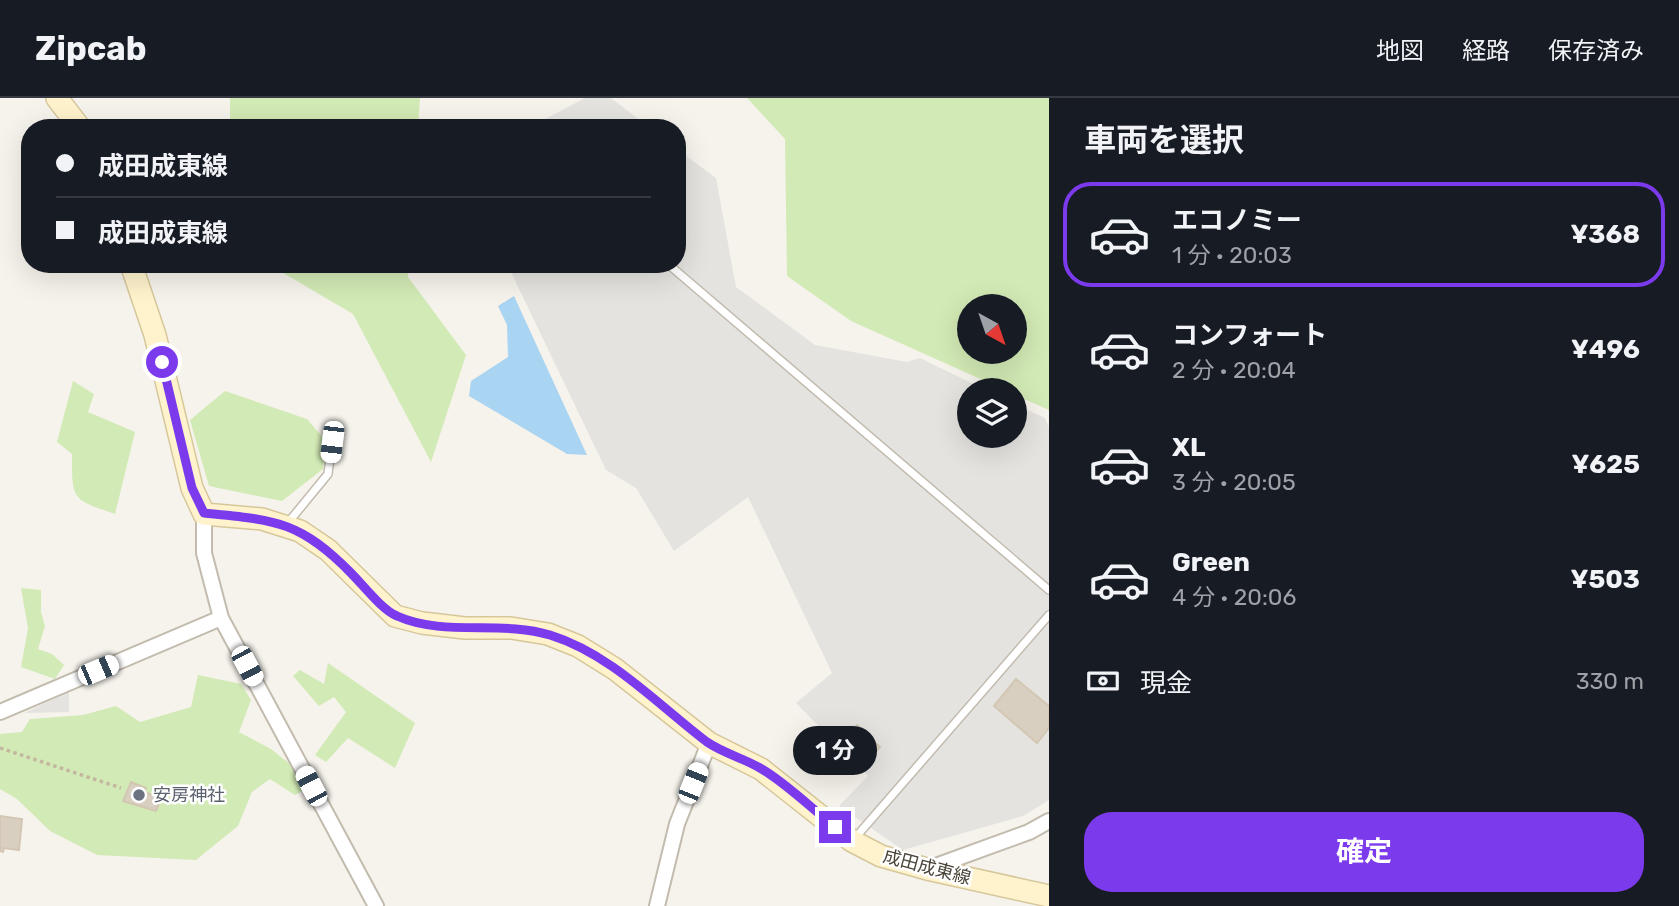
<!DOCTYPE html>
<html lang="ja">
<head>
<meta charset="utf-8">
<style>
	:root { --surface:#171b24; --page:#242831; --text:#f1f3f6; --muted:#9ea1a6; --line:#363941; --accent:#7c3aed }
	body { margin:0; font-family:Rubik,"Noto Sans JP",sans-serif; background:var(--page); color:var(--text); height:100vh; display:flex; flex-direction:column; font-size:26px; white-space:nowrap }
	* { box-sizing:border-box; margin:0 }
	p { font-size:23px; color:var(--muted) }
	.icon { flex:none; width:38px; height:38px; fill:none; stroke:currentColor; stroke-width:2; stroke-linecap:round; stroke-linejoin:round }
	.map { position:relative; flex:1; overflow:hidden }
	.sheet { display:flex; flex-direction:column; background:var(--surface); width:630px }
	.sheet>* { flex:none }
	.hud { position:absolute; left:21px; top:21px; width:665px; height:154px; border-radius:28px; box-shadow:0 7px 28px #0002; display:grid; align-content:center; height:154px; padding:0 35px; background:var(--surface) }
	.needle { width:46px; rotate:140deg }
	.controls { position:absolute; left:957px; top:196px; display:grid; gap:14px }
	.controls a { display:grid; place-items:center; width:70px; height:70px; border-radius:50%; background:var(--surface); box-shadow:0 7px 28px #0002; font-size:35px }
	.end { position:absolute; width:32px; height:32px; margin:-16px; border:9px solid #7c3aed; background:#fff; box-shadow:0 0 0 4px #fff }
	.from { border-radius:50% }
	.bubble { position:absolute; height:49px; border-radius:24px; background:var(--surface); box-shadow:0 7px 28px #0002; font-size:23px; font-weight:700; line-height:49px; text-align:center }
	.car { position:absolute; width:21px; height:42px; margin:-21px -10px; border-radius:9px; box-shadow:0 0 5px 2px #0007; background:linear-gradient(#fff 24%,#345 0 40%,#fff 0 76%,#345 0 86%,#fff 0) }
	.hud b { display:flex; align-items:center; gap:24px; height:66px; font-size:26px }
	.hud b+b { border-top:2px solid var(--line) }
	.hud i { width:18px; height:18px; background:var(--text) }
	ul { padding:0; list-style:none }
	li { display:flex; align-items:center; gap:21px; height:105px; margin:0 14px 10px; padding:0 21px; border:4px solid transparent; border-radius:28px }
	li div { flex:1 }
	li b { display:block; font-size:26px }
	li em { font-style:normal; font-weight:700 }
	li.on { border-color:var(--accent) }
	li>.icon { width:63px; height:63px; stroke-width:1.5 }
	h2 { padding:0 35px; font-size:32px; line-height:84px }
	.pay { display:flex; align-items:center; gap:18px; height:77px; padding:0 35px; font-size:26px }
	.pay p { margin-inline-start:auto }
	.primary-button { display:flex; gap:14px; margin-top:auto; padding:14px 35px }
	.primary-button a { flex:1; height:80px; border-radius:28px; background:var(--accent); color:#fff; font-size:28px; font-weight:700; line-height:80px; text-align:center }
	header { display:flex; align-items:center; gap:42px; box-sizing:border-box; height:98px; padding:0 35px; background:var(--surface); border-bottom:2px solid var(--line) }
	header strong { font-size:33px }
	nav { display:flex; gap:38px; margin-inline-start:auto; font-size:24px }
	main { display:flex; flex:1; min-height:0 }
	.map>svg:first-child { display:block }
</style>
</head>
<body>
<header>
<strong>Zipcab</strong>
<nav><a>地図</a><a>経路</a><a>保存済み</a></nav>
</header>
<main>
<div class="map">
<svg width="1049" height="808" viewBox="0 0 1049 808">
	<rect width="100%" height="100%" fill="#f6f3ec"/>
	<path fill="#d2eab5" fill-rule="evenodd" d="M230 0H420L418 30H230Z
		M747 0H1049V312L1015 297V292H1005L851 223 787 178 785 41ZM970 208H1015V254H970Z
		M268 166H409L408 179 466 257 431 364 353 216Z
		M73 283 94 296 88 314 135 334 115 416C72 401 72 403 72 356L57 344Z
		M225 293 307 321 326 343 323 371 282 403 209 388 190 322Z
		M21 490 41 492V514L45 528 38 551 52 556 64 567 55 581 21 569 28 530Z
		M328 565 415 625 395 670 348 640 326 664 315 657 346 614 334 599 319 608 293 578 300 572 324 586Z
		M198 577 241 586 251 602 239 634 271 651 290 666 304 692 295 697 270 681 252 694 238 728 196 762 97 757 50 733 17 701 0 691V636L22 634 30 621 83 617 116 608 140 624 191 609Z"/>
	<path fill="#e5e3e0" d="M585 0H611L650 30H528Z
		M677 51 716 80 736 189 815 247 907 264 920 260 986 292H970V338H1015V306L1045 320 1049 330V702L1023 718 903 752 839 708 868 678 796 605 832 575 748 399 674 453 636 390 606 372 507 166H677Z
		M69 594V614L24 615Z"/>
	<path fill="#a9d4f2" d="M514 198 587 357 567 356 469 298 471 283 508 259 507 227 498 208Z"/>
	<path fill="#d8cfc1" stroke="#d3c7b4" stroke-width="2" d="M1016 581 1049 608V630L1037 645 994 608Z
		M857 627 880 649 867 663 843 640Z
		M131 684 146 690 144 694 161 700 156 713 123 703Z
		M0 718 22 721 19 752 4 750 3 754 0 753Z"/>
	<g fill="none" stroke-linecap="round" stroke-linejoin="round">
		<g stroke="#c2bbae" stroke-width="10">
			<path id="lane" d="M668 166 1049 492
				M287 426 328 376 332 344
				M855 740 1049 517"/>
		</g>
		<g stroke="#c2bbae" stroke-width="18">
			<path id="street" d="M204 416V455L221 520 376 808
				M0 614 221 520
				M930 770 1029 734 1049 723
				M657 808 677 726 709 645"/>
		</g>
		<g stroke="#d6c79b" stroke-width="24">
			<path id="secondary" d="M57 0 80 30
				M131 166 155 237 192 390 204 416 262 421 300 433 328 452 395 518 422 525 465 530H511L548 536 578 548 615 571 709 645 761 671 852 743 881 758 927 771 1049 798"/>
		</g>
		<path stroke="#c4b79f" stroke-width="3.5" stroke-dasharray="3.5 3.5" stroke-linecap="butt" d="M0 650 121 690"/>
		<use href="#lane" stroke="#fff" stroke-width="7"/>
		<use href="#street" stroke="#fff" stroke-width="14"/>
		<use href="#secondary" stroke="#fff3cd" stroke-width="21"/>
	</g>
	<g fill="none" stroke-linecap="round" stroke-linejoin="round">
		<path stroke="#7c3aed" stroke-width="9" d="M162 264 192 390 204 415C274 422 299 422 351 475 363 487 382 512 397 518 444 539 502 522 550 537 611 556 657 606 707 644 723 655 743 660 760 670 785 684 811 710 835 729"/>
	</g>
	<circle fill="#6b7280" stroke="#fff" stroke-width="2.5" cx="139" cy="697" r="7"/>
	<g text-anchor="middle" stroke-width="5" stroke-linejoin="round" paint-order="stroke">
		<g font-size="18" fill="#5b616d" stroke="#fff" text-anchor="start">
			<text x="153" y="703">安房神社</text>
		</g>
		<g font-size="18" fill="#4b4439" stroke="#fff">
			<text transform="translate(927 769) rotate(15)" y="6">成田成東線</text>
		</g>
	</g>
</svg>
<div class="controls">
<a><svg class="needle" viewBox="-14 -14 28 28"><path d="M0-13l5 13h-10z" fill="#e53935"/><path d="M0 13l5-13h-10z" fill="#9ea1a6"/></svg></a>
<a><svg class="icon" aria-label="layers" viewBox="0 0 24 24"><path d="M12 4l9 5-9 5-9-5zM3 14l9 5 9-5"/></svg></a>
</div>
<i class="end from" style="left:162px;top:264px"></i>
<i class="end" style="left:835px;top:729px"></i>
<div class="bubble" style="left:793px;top:628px;width:84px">1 分</div>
<i class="car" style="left:332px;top:344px;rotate:187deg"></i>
<i class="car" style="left:247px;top:568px;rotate:152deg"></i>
<i class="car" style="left:98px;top:572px;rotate:67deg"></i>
<i class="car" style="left:693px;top:685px;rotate:22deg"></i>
<i class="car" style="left:311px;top:688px;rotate:332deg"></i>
<div class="hud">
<b><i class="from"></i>成田成東線</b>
<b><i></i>成田成東線</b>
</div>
</div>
<section class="sheet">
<h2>車両を選択</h2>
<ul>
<li class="on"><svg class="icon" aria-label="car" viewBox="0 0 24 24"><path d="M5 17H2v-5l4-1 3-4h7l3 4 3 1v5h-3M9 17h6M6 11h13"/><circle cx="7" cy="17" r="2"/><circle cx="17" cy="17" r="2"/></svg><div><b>エコノミー</b><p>1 分 · 20:03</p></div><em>¥368</em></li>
<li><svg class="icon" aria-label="car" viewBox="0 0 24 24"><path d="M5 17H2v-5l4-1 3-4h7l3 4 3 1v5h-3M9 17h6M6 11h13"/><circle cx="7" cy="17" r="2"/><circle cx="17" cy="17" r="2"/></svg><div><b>コンフォート</b><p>2 分 · 20:04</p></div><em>¥496</em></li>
<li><svg class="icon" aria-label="car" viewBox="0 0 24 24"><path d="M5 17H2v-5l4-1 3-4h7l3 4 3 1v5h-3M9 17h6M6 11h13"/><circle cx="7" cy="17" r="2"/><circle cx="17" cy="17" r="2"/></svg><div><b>XL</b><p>3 分 · 20:05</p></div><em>¥625</em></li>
<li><svg class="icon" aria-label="car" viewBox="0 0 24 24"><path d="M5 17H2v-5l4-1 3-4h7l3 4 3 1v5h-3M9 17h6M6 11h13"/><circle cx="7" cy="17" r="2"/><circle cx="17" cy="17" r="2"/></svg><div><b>Green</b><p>4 分 · 20:06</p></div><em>¥503</em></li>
</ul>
<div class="pay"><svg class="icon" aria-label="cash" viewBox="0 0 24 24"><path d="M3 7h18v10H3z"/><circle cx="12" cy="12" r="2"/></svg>現金<p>330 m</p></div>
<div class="primary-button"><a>確定</a></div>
</section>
</main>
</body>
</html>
